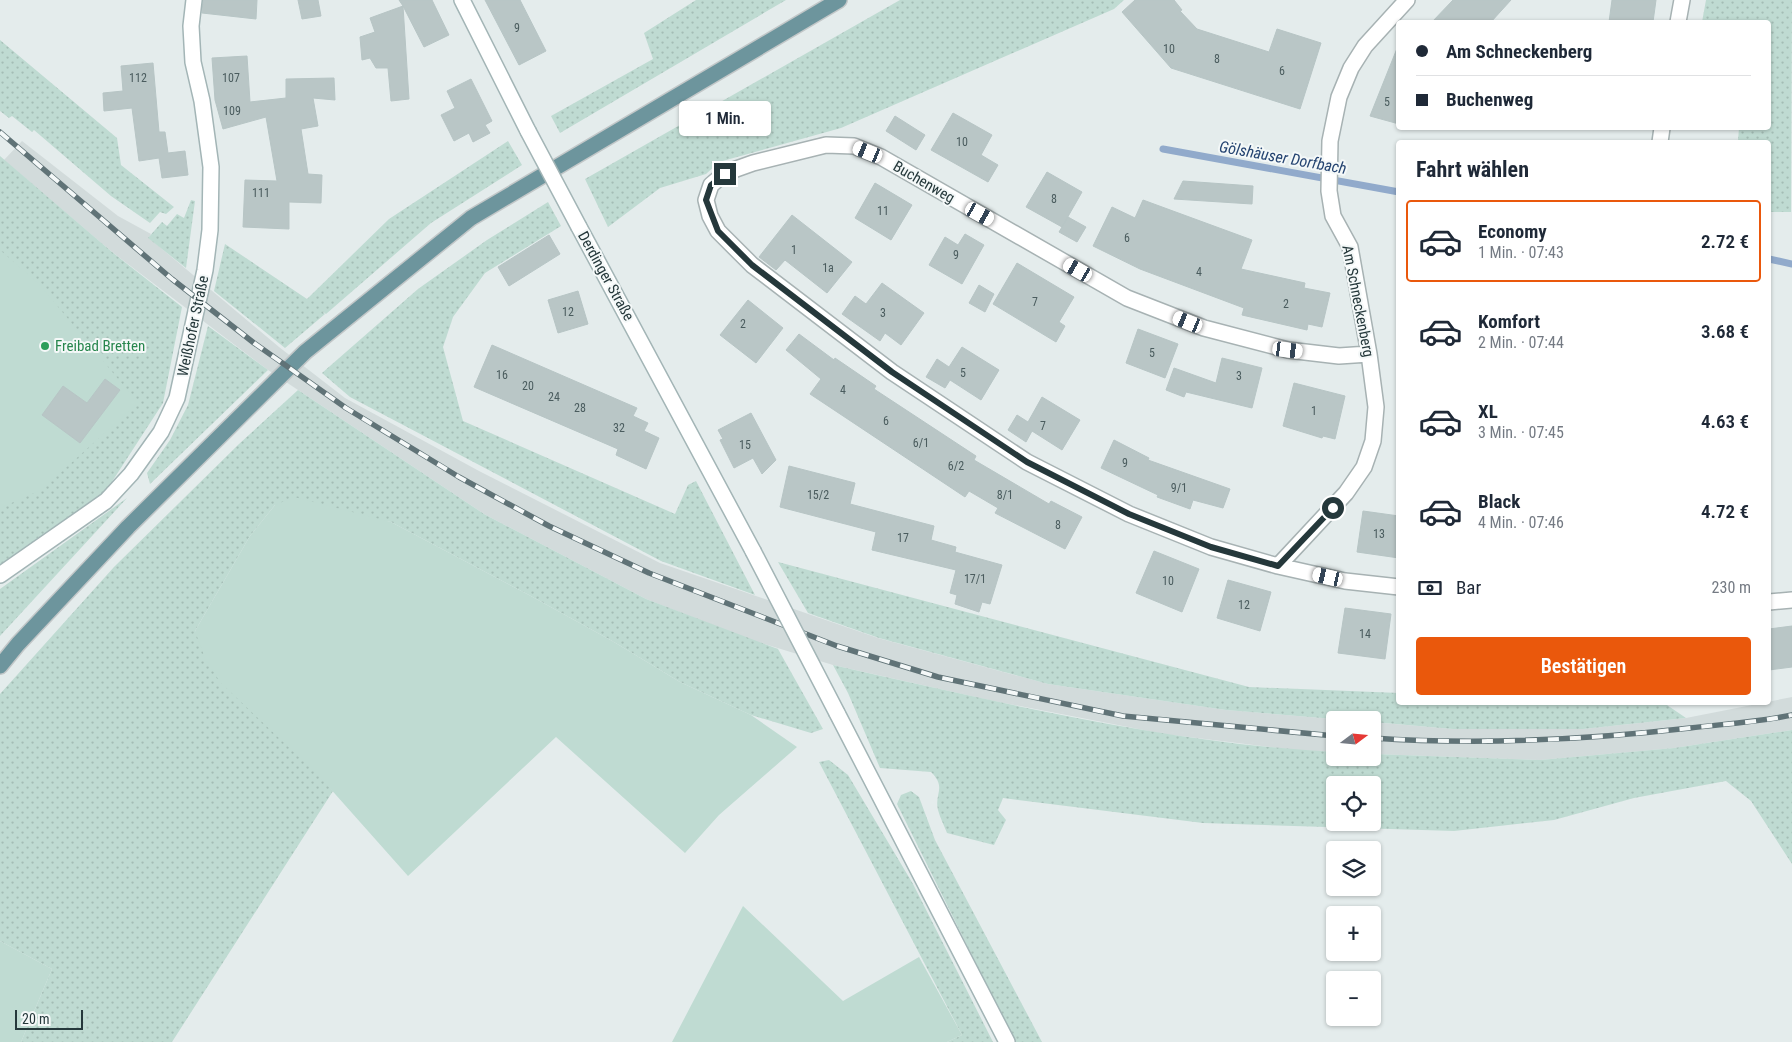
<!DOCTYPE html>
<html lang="de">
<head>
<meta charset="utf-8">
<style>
	:root { --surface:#fff; --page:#f6f6f7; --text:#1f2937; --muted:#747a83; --line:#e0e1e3; --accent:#ea580c }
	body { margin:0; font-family:"Roboto Condensed",sans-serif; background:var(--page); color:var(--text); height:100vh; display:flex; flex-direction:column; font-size:19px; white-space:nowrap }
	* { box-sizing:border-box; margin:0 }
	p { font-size:16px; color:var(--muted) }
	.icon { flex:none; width:28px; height:28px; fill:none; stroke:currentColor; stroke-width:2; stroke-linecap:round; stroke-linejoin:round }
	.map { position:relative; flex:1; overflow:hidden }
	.sheet { position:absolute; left:1396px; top:140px; width:375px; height:565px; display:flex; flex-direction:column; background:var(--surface); border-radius:5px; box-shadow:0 1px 4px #0004 }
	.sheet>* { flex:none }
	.guide { position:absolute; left:1396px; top:20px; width:375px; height:110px; border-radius:5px; box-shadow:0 1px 4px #0004; display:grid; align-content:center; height:110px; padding:0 20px; background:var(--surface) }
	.needle { width:32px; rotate:74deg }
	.controls { position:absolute; left:1326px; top:711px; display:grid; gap:10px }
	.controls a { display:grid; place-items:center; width:55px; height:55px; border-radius:5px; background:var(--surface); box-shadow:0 1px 4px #0004; font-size:25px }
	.scale { position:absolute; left:15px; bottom:12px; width:68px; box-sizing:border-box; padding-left:5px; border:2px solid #25383b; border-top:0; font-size:14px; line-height:18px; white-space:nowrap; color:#25383b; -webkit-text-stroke:4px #f4f8f8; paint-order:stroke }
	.end { position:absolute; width:22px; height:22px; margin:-11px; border:6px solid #25383b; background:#fff; box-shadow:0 0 0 2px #fff }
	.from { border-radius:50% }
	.bubble { position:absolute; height:35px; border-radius:5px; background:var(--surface); box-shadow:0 1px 4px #0004; font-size:16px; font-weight:600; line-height:35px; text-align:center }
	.car { position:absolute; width:15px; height:30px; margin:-15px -8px; border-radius:6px; box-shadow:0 0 4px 1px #0007; background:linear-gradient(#fff 24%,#345 0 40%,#fff 0 76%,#345 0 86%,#fff 0) }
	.guide b { display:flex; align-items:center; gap:18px; height:48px; font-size:19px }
	.guide b+b { border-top:1px solid var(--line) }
	.guide i { width:12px; height:12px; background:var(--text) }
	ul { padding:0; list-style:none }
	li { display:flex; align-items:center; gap:15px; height:82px; margin:0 10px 8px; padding:0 10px; border:2px solid transparent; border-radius:5px }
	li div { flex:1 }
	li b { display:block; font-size:19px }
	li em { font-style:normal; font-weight:600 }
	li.current { border-color:var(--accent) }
	li>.icon { width:45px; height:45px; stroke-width:1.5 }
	h2 { padding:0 20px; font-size:22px; line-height:60px }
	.pay { display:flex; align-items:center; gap:12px; height:55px; padding:0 20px; font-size:19px }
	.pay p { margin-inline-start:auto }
	.cta { display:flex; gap:10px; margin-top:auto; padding:10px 20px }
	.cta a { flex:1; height:58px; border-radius:5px; background:var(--accent); color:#fff; font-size:20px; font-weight:600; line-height:58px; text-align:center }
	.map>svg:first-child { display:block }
</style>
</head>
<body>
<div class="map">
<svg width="1792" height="1042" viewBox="0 0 1792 1042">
	<defs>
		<pattern id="grass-dots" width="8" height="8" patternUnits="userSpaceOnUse" patternTransform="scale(1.25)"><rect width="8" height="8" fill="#bfdbd2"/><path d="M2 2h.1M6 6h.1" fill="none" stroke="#a4bdb5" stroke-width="1.8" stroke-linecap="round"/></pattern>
	</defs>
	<rect width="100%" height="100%" fill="#e4ecec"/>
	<path fill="#d2dbdb" d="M22 141 118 216 151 234 149 238 279 347 345 398 479 471 660 563 878 638 1048 684 1226 710 1347 720H1335V752L1295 750 1164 734 989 700 833 665 751 640 646 599 484 514 268 370 112 252 4 160Z
		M1792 697V730L1674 748 1540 760 1373 754 1372 722 1453 729H1583L1686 718Z"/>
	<path fill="url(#grass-dots)" fill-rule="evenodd" d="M696 0H786L560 133 551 116 653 59 644 33Z
		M900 0H1124L1114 9 841 128 719 162 706 174 660 188 608 227 585 179Z
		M1706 0H1792L1791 212H1769V142L1738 141 1739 128H1769V22H1702Z
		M0 40 117 138 121 165 174 207 166 214 160 212 150 223 111 196 34 130 32 132 12 116 9 118 0 111Z
		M508 141 522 165 431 223 326 314 322 311 325 314 285 348 214 291 225 244 307 299 389 219Z
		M0 156 112 252 182 307 163 403 104 494 0 566Z
		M191 200 195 201 186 268 148 238 162 222 167 226 177 214 184 218Z
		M548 202 561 226 485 273 453 317 443 347 463 421 675 514 688 485 696 481 755 595 661 561 350 397 322 373 418 289 487 240Z
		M208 326 268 370 150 484 147 473 170 440 188 405Z
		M298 390 484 514 646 599 778 649 823 729 811 733 751 715 680 682 614 642 529 595 391 522 275 505 250 536 195 631 333 791 172 1042H21L52 969 0 941V694L114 567 239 444Z
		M127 498 0 636V589Z
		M778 562 1249 687 1399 693V702L1664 703 1686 718 1583 729H1453L1373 722 1372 720H1347L1226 710 1048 684 879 638 808 613Z
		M833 665C998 702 1165 743 1335 752V758H1372L1373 754 1540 760 1674 748 1792 730V864L1751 801 1726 781 1634 798 1554 820 1454 831 1203 823 1003 798 998 810 1006 820 994 845 947 833C944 825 940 818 938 810 934 793 947 788 931 772L880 768 848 693ZM1335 785H1372V822H1335Z
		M829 760 848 775 913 884 993 1042H947L962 1035 819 762Z
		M911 791 919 797 935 840 1042 1042H1015L897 804 901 795Z"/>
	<path fill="#bfdbd2" d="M0 250 39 284 138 403 41 490 0 508Z
		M294 497 391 522 529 595 614 642 680 682 751 715 797 747 719 815 685 853 556 737 408 876 320 777 220 682 205 658 195 631 250 536 275 505Z
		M743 906 843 1001 919 957 962 1035 947 1042H672Z
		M0 941 52 969 21 1042H0Z"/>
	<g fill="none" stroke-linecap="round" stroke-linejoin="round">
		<path stroke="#91aacb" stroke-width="7" d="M1163 149 1399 192
			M1769 259 1792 264"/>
	</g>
	<path fill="#b9c6c6" stroke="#b7c5c5" d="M203 0H257L256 19 202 13Z
		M298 0H318L321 16 302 19Z
		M399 0H432L449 35 424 47 403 6 409 99 391 101 388 68H376L370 58 362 60 360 37 375 32 370 18 403 6Z
		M485 0H520L546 51 519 65Z
		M1135 0H1174L1182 10 1180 11 1197 29 1269 52 1277 29 1321 43 1300 109 1171 68 1122 12Z
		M1453 0H1511L1491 22H1432Z
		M1612 0H1656L1653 22H1609Z
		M1398 46H1399V124L1370 116Z
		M247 56 250 102 286 98V79L334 78 335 100 313 98 318 126 301 129 308 174 322 175 321 203 289 202V229L243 227 245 180 277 181 266 117 223 129 215 100 212 58Z
		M153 63 159 132H165L168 153 185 151 188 175 162 178 159 158 139 161 132 108 104 111 103 93 123 91 121 66Z
		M471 79 492 121 485 125 490 133 473 142 469 133 454 141 441 115 455 108 447 91Z
		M953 113 992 135 981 155 998 165 988 182 931 150Z
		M895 116 925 135 916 150 886 131Z
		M1047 172 1082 192 1062 227 1026 207Z
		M1183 181 1253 186 1252 204 1174 199Z
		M875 183 912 205 891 240 855 218Z
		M1143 200 1252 240 1241 269 1305 283 1304 288 1330 293 1322 327 1308 324 1307 330 1242 315 1244 308 1140 269 1093 246 1112 207 1135 218Z
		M792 215 852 262 827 293 785 260 776 270 759 257Z
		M1068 217 1086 227 1077 242 1059 232Z
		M965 234 984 245 962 284 929 265 945 237 958 245Z
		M549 235 560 254 509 286 498 267Z
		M1017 263 1074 297 1059 322 1065 326 1056 342 993 304Z
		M882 283 924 313 901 345 885 333 880 341 842 314 855 296 866 304Z
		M979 285 994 294 985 312 969 303Z
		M578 291 588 324 558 333 548 300Z
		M748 300 783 328 756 363 720 335Z
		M1138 329 1178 344 1165 378 1126 363Z
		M799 334 834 360 835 358 876 386 874 389 976 456 974 460 1049 504 1051 501 1082 517 1065 549 995 513 998 508 969 491 965 497 810 394 821 379 786 350Z
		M492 345 637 408 633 416 648 423 644 431 659 438 646 469 616 455 618 449 474 387Z
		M962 347 999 370 981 400 950 380 945 388 926 377 937 359 949 367Z
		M1222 358 1262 368 1252 408 1186 392 1184 397 1166 390 1174 368 1216 383Z
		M105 379 120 390 80 443 42 415 63 386 87 403Z
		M1294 383 1345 396 1335 439 1323 436 1322 438 1283 426Z
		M1042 397 1080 420 1062 450 1032 431 1026 442 1008 430 1017 415 1028 422Z
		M751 413 776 460 762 474 753 458 734 468 720 440 723 439 718 430Z
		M1114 440 1149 458 1148 460 1230 489 1223 508 1193 500 1190 509 1157 497 1158 495 1101 468Z
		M789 466 855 483 850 504 934 526 931 540 956 547 955 552 1002 565 990 604 982 602 979 612 955 604 957 595 950 593 956 570 872 550 876 532 780 507Z
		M1363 511 1399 516V558L1357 552Z
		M1154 551 1199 569 1182 612 1136 593Z
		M1228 580 1271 592 1260 631 1217 618Z
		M1345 608 1391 614 1385 659 1338 653Z
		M1792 626V667L1769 670V629Z"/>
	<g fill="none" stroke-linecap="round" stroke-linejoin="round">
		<g stroke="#a7b2b3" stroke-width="18">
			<path id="street" d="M1678 22 1682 0
				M1660 142 1662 128
				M1369 354 1339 356 1288 350 1204 328 1127 298 881 157 854 146 826 145 753 163 725 173 711 185 706 200 710 216 718 231 752 265 892 372 1027 462 1129 514 1211 547 1278 566 1345 581 1399 587
				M1278 566 1346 493 1364 467 1373 441 1376 407 1369 354 1350 247 1333 216 1329 191 1330 141 1339 97 1351 68 1365 46 1407 0
				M1769 602 1792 600"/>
		</g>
		<g stroke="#a3b5b6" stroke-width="18">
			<path id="secondary" d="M462 0 528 131
				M579 227 753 551
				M0 575 106 501 131 474 161 432 177 398 205 270 210 230 211 167 202 101 193 62 191 26 194 0
				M837 713 1007 1042"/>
		</g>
		<g stroke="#c2c7c8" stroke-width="18">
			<path id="primary" d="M0 666 18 644 128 527 305 352 471 218 839 0"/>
		</g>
		<use href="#street" stroke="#fff" stroke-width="15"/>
		<use href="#secondary" stroke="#fff" stroke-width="15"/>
		<use href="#primary" stroke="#6d959d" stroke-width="15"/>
		<g stroke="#607377" stroke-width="5.5">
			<path id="rail" d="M0 132 172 279 254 343 346 408 459 477 549 526 649 573 837 646 938 677 1123 716 1335 736
				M1372 738C1478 745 1585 740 1690 728 1724 724 1759 722 1792 715"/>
		</g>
		<use href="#rail" stroke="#f4f8f8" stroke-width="4" stroke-dasharray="11" stroke-linecap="butt"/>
		<g stroke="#a3b5b6" stroke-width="18" stroke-linecap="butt">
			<path id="secondary-bridge" d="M528 131 579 227
				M753 551 837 713"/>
		</g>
		<use href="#secondary-bridge" stroke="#fff" stroke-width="15"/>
	</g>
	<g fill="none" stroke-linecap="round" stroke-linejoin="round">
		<path stroke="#25383b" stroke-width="6" d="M725 174 711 185 706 200 718 231 752 265 892 372 1027 462 1129 514 1211 547 1278 566 1333 508"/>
	</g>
	<circle fill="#2e9e5b" stroke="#f4f8f8" stroke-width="2" cx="45" cy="346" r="5"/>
	<g text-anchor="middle" stroke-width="4" stroke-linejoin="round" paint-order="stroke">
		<g font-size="12" fill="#4a5c5e">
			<text x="517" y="32">9</text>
			<text x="1169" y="53">10</text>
			<text x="1217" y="63">8</text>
			<text x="1282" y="75">6</text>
			<text x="138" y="82">112</text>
			<text x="231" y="82">107</text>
			<text x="1387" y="106">5</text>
			<text x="232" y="115">109</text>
			<text x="962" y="146">10</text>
			<text x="261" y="197">111</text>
			<text x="1054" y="203">8</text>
			<text x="883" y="215">11</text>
			<text x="1127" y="242">6</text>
			<text x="794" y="254">1</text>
			<text x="956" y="259">9</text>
			<text x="828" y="272">1a</text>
			<text x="1199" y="276">4</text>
			<text x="1035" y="306">7</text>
			<text x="1286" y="308">2</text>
			<text x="568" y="316">12</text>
			<text x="883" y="317">3</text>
			<text x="743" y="328">2</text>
			<text x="1152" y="357">5</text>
			<text x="963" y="377">5</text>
			<text x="502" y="379">16</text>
			<text x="1239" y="380">3</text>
			<text x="528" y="390">20</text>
			<text x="843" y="394">4</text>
			<text x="554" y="401">24</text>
			<text x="580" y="412">28</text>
			<text x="1314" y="415">1</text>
			<text x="886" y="425">6</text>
			<text x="1043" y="430">7</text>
			<text x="619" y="432">32</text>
			<text x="921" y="447">6/1</text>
			<text x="745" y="449">15</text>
			<text x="1125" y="467">9</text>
			<text x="956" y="470">6/2</text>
			<text x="1179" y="492">9/1</text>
			<text x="818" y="499">15/2</text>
			<text x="1005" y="499">8/1</text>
			<text x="1058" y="529">8</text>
			<text x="1379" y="538">13</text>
			<text x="903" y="542">17</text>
			<text x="975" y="583">17/1</text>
			<text x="1168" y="585">10</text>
			<text x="1244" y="609">12</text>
			<text x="1365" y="638">14</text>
		</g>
		<g font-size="15" fill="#25383b" stroke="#f4f8f8">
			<text transform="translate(924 182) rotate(30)" y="5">Buchenweg</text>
			<text transform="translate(606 276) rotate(61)" y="5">Derdinger Straße</text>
			<text transform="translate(1358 301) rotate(79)" y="5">Am Schneckenberg</text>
			<text transform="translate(193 326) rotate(-78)" y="5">Weißhofer Straße</text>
		</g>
		<g font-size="15" fill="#27864d" stroke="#f4f8f8" text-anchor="start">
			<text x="55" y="351">Freibad Bretten</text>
		</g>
		<g font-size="16" font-style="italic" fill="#254471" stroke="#f4f8f8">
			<text transform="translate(1283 157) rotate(10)" y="6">Gölshäuser Dorfbach</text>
		</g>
	</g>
</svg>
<div class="controls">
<a><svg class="needle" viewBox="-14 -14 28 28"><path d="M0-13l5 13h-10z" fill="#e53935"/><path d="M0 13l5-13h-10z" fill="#747a83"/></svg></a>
<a><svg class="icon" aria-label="locate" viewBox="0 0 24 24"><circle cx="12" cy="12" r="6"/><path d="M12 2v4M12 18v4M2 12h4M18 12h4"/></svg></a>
<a><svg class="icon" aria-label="layers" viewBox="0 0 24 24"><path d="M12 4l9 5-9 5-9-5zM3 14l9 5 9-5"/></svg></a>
<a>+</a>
<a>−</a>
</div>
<div class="scale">20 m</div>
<i class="end from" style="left:1333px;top:508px"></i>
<i class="end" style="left:725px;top:174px"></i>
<div class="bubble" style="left:679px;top:101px;width:92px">1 Min.</div>
<i class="car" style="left:868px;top:152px;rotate:292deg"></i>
<i class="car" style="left:980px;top:214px;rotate:119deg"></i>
<i class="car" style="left:1078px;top:270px;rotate:300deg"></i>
<i class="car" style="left:1188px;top:322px;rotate:292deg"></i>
<i class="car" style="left:1288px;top:350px;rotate:97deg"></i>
<i class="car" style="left:1328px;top:577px;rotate:283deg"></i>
<div class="guide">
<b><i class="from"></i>Am Schneckenberg</b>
<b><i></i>Buchenweg</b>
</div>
<section class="sheet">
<h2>Fahrt wählen</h2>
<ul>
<li class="current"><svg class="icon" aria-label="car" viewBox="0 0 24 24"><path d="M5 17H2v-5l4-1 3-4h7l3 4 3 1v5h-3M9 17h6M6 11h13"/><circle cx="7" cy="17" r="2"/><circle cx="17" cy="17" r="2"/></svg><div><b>Economy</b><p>1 Min. · 07:43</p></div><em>2.72 €</em></li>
<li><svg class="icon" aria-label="car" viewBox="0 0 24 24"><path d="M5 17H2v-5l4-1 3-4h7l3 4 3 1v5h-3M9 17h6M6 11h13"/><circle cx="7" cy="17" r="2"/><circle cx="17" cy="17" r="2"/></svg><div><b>Komfort</b><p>2 Min. · 07:44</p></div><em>3.68 €</em></li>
<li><svg class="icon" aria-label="car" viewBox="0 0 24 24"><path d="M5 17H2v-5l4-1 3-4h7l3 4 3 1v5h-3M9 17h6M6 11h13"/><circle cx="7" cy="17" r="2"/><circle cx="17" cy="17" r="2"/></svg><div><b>XL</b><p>3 Min. · 07:45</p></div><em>4.63 €</em></li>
<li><svg class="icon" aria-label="car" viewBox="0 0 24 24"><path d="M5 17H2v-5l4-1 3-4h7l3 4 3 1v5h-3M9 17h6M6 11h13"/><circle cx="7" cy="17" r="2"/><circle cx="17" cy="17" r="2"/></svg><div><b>Black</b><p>4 Min. · 07:46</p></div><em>4.72 €</em></li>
</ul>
<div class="pay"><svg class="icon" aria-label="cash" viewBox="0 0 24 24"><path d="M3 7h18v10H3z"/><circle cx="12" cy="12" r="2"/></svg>Bar<p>230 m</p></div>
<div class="cta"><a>Bestätigen</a></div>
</section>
</div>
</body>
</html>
